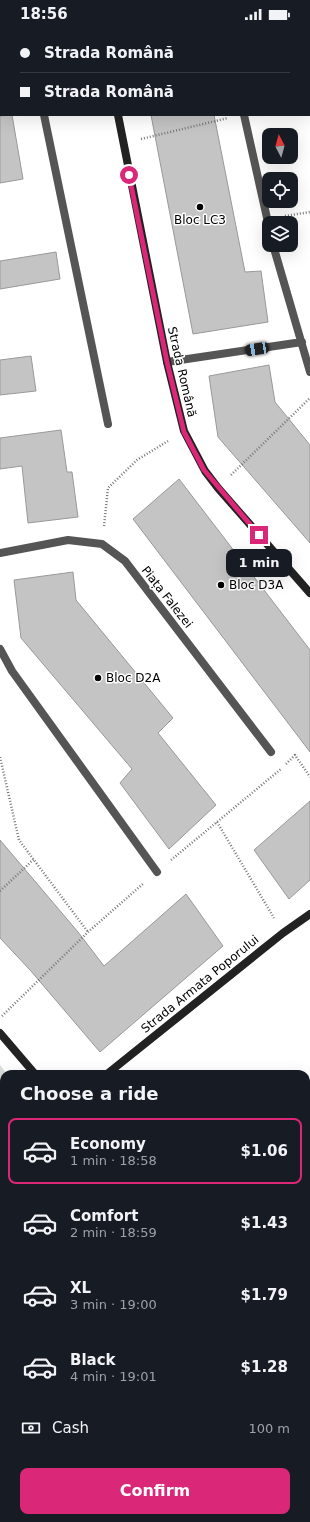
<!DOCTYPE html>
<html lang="en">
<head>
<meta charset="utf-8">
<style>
	:root { --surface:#171b24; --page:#242831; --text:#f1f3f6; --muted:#9ea1a6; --line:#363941; --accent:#db2777 }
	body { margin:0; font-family:"DejaVu Sans",sans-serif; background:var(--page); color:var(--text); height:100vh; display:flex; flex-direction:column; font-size:15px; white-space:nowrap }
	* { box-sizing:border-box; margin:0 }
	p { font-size:13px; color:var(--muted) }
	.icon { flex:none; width:22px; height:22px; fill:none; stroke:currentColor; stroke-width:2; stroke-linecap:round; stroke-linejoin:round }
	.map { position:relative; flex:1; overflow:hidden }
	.side { position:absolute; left:0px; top:1042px; width:310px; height:452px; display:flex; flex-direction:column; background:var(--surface); border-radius:12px 12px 0 0; box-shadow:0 4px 16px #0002 }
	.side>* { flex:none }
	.guide { position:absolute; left:0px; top:0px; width:310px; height:88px; box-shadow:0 4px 16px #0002; display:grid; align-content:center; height:88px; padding:0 20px; background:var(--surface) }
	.needle { width:26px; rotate:354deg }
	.controls { position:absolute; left:262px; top:100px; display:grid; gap:8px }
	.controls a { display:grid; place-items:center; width:36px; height:36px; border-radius:8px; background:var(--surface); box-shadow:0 4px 16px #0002; font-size:20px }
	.end { position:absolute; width:18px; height:18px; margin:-9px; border:5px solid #db2777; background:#fff; box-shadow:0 0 0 2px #fff }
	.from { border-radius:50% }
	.bubble { position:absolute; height:28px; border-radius:8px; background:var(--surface); box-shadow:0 4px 16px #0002; font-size:13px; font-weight:800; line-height:28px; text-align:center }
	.car { position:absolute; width:12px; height:24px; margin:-12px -6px; border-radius:5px; box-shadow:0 0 3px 1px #0007; background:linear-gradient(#222 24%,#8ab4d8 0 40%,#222 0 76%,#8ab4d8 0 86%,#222 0) }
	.guide b { display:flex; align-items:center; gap:14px; height:38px; font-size:15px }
	.guide b+b { border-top:1px solid var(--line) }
	.guide i { width:10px; height:10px; background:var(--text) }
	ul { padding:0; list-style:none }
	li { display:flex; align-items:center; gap:12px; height:66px; margin:0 8px 6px; padding:0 12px; border:2px solid transparent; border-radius:8px }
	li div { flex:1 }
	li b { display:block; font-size:15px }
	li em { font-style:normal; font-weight:800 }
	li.selected { border-color:var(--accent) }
	li>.icon { width:36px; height:36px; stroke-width:1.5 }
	h2 { padding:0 20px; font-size:18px; line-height:48px }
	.pay { display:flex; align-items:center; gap:10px; height:44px; padding:0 20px; font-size:15px }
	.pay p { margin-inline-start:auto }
	.action { display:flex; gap:8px; margin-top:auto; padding:8px 20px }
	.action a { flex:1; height:46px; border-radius:8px; background:var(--accent); color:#fff; font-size:16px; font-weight:800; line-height:46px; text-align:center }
	.status { display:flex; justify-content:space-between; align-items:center; height:28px; padding:0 20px; background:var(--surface); direction:ltr }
	.status svg { height:11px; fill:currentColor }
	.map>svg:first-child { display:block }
</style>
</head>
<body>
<div class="status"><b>18:56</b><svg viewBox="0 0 49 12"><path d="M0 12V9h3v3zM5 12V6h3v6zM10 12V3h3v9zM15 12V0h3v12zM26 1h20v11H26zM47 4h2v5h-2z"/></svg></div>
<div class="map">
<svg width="310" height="1494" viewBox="0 0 310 1494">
	<rect width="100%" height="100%" fill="#fff"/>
	<path fill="#dcdcdc" d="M0 1037 7 1046H4V1391L0 1388Z
		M306 1183 310 1184V1403L306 1405Z"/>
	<path fill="#c4c4c4" stroke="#999" d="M12 87 23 151 0 155V88Z
		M151 87H214L245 244 261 243 268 294 193 306Z
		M56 224 60 251 0 261V233Z
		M31 328 36 363 0 367V332Z
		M269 337 275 374 310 417V515L218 409 209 348Z
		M61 402 67 444H72L78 489 28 495 22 438 0 441V410Z
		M179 451 310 622V724L133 491Z
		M73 544 76 572 173 690 158 705 216 777 169 821 120 755 132 741 21 610 14 552Z
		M310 773V852L289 871 254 822Z
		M0 812 78 904 104 938 186 866 223 918 100 1024 30 942 0 910Z"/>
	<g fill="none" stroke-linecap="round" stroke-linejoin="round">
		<g stroke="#dbdbdb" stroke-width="12">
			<path id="primary" d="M306 1443 310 1441
				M232 1494 237 1490"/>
		</g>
		<path stroke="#777" stroke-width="2.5" stroke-dasharray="1 2" stroke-linecap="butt" d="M123 1 127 0
			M141 111 228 90
			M285 188 310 184
			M231 447 310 370
			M104 498 108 460 137 432 168 413
			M0 729 19 812 88 904
			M286 736 295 727 310 749
			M217 794 274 890
			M171 832 281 741
			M0 863 34 831
			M2 988 88 904 144 855
			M0 1103 4 1105
			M0 1174 4 1169
			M0 1202H4
			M0 1221 4 1225"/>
		<path stroke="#555" stroke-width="8" d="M226 0V1
			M244 87 269 199
			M273 217 310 344
			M167 334 302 314
			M0 621 12 643 157 844"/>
		<path stroke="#555" stroke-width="8" d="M26 0 27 1
			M44 87 108 396
			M0 525 68 512 102 516 125 533 271 724"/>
		<path stroke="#222" stroke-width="8" d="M101 0V1
			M118 87 167 334 184 403 205 443 218 460 310 565
			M0 1005 35 1046
			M107 1046 283 905 310 886
			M306 1164H310
			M0 1415 4 1417
			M0 1426 4 1428
			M0 1469 4 1474
			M16 1490 19 1494
			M88 1490 93 1494"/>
		<use href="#primary" stroke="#000" stroke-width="10"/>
	</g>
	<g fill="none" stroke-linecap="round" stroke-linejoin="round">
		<path stroke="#db2777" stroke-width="5" d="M129 147 167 334 184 404 204 442 259 507"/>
	</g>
	<g fill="#000" stroke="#fff" stroke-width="1.5">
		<circle cx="200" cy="179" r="4"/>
		<circle cx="221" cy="557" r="4"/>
		<circle cx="98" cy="650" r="4"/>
	</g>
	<g text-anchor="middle" stroke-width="3" stroke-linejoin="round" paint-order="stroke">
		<g font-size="12" fill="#000" stroke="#fff" text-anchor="start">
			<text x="200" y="196" text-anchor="middle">Bloc LC3</text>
			<text x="229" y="561">Bloc D3A</text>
			<text x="106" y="654">Bloc D2A</text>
		</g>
		<g font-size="12" fill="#000" stroke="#fff">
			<text transform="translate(182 344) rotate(77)" y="4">Strada Română</text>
			<text transform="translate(167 569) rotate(52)" y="4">Piața Falezei</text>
			<text transform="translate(200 956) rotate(-39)" y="4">Strada Armata Poporului</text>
		</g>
	</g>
</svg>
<div class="controls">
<a><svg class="needle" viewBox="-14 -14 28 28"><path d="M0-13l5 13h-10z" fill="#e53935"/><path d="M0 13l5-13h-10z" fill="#9ea1a6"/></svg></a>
<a><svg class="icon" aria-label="locate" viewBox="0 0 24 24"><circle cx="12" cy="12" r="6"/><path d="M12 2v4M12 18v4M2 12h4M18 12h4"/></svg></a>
<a><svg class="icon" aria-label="layers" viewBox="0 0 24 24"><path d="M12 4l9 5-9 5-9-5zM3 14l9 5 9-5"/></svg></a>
</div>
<i class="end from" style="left:129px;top:147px"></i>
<i class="end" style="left:259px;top:507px"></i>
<div class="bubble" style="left:226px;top:521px;width:66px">1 min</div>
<i class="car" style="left:257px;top:321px;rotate:261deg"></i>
<div class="guide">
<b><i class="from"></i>Strada Română</b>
<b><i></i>Strada Română</b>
</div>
<section class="side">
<h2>Choose a ride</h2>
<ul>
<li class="selected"><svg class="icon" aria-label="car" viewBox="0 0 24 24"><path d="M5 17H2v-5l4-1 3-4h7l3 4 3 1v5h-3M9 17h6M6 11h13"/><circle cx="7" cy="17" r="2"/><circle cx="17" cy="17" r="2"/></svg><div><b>Economy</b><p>1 min · 18:58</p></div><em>$1.06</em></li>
<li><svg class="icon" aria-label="car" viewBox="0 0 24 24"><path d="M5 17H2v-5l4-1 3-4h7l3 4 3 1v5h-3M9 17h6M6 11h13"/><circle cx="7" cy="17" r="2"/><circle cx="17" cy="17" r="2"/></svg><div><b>Comfort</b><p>2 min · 18:59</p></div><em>$1.43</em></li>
<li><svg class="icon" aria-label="car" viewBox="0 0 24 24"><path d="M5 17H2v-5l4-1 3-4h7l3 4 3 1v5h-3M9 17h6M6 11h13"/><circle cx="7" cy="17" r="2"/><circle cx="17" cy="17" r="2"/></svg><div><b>XL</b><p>3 min · 19:00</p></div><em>$1.79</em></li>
<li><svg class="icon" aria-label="car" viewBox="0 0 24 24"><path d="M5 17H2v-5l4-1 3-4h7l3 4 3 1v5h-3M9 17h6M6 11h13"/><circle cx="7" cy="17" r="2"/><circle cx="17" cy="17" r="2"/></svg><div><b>Black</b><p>4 min · 19:01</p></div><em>$1.28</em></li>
</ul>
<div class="pay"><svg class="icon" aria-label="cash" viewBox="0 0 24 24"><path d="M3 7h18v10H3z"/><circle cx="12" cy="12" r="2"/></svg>Cash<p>100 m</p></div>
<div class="action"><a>Confirm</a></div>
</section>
</div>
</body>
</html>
